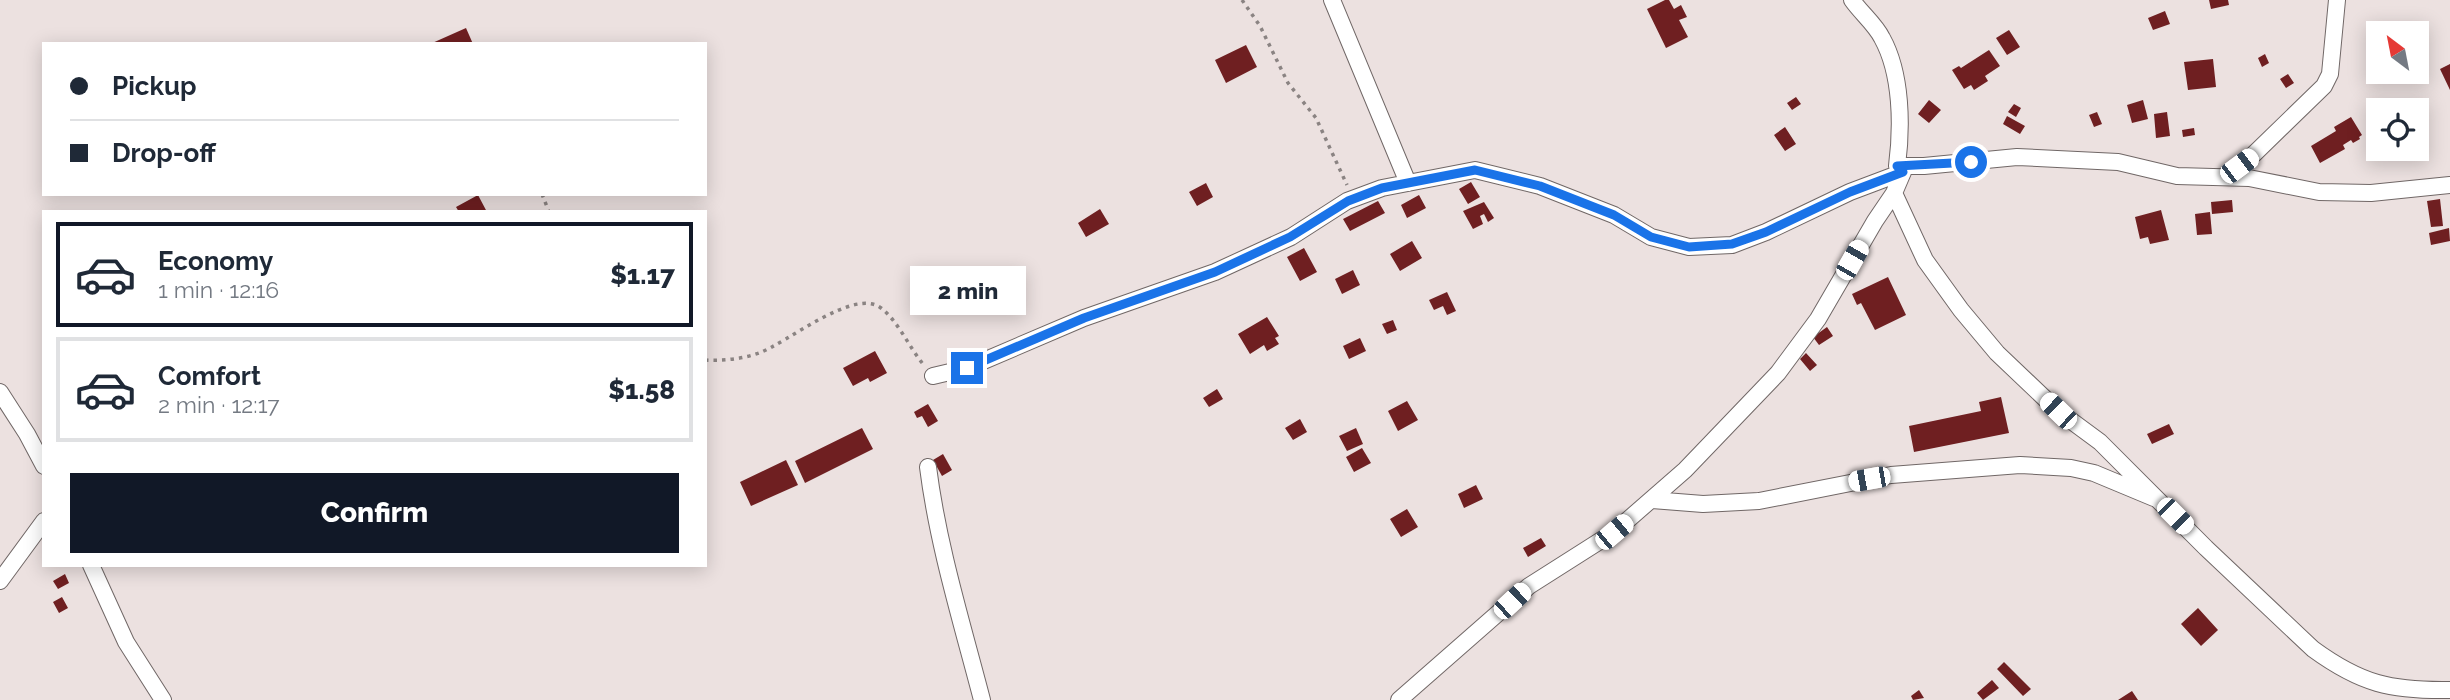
<!DOCTYPE html>
<html lang="en">
<head>
<meta charset="utf-8">
<style>
	:root { --surface:#fff; --page:#f6f6f7; --text:#1f2937; --muted:#747a83; --line:#e0e1e3; --accent:#111827 }
	body { margin:0; font-family:Raleway,sans-serif; background:var(--page); color:var(--text); height:100vh; display:flex; flex-direction:column; font-size:26px; white-space:nowrap }
	* { box-sizing:border-box; margin:0 }
	p { font-size:23px; color:var(--muted) }
	.icon { flex:none; width:38px; height:38px; fill:none; stroke:currentColor; stroke-width:2; stroke-linecap:round; stroke-linejoin:round }
	.map { position:relative; flex:1; overflow:hidden }
	.side { position:absolute; left:42px; top:210px; width:665px; height:357px; display:flex; flex-direction:column; background:var(--surface); border-radius:0px; box-shadow:0 4px 18px #0003 }
	.side>* { flex:none }
	.guide { position:absolute; left:42px; top:42px; width:665px; height:154px; border-radius:0px; box-shadow:0 4px 18px #0003; display:grid; align-content:center; height:154px; padding:0 28px; background:var(--surface) }
	.needle { width:46px; rotate:328deg }
	.fabs { position:absolute; left:2366px; top:21px; display:grid; gap:14px }
	.fabs a { display:grid; place-items:center; width:63px; height:63px; border-radius:0px; background:var(--surface); box-shadow:0 4px 18px #0003; font-size:35px }
	.end { position:absolute; width:32px; height:32px; margin:-16px; border:9px solid #1a73e8; background:#fff; box-shadow:0 0 0 4px #fff }
	.from { border-radius:50% }
	.bubble { position:absolute; height:49px; border-radius:0px; background:var(--surface); box-shadow:0 4px 18px #0003; font-size:23px; font-weight:800; line-height:49px; text-align:center }
	.car { position:absolute; width:21px; height:42px; margin:-21px -10px; border-radius:9px; box-shadow:0 0 5px 2px #0007; background:linear-gradient(#fff 24%,#345 0 40%,#fff 0 76%,#345 0 86%,#fff 0) }
	.guide b { display:flex; align-items:center; gap:24px; height:66px; font-size:26px }
	.guide b+b { border-top:2px solid var(--line) }
	.guide i { width:18px; height:18px; background:var(--text) }
	ul { padding:12px 0 0; list-style:none }
	li { display:flex; align-items:center; gap:21px; height:105px; margin:0 14px 10px; padding:0 14px; border:4px solid var(--line); border-radius:0px }
	li div { flex:1 }
	li b { display:block; font-size:26px }
	li em { font-style:normal; font-weight:800 }
	li.active { border-color:var(--accent) }
	li>.icon { width:63px; height:63px; stroke-width:1.5 }
	.action { display:flex; gap:14px; margin-top:auto; padding:14px 28px }
	.action a { flex:1; height:80px; border-radius:0px; background:var(--accent); color:#fff; font-size:28px; font-weight:800; line-height:80px; text-align:center }
	.map>svg:first-child { display:block }
</style>
</head>
<body>
<div class="map">
<svg width="2450" height="700" viewBox="0 0 2450 700">
	<rect width="100%" height="100%" fill="#ece1e0"/>
	<path fill="#6f1f21" d="M1665 0H1669L1674 9 1681 5 1687 17 1679 20 1688 37 1666 48 1647 9Z
		M2209 0H2228L2229 5 2211 9Z
		M2165 11 2170 24 2153 30 2148 18Z
		M466 28 473 44H430Z
		M2009 30 2020 47 2007 55 1996 38Z
		M1246 45 1257 67 1226 83 1215 60Z
		M1989 50 2000 66 1985 76 1988 81 1974 90 1971 85 1964 89 1952 70 1959 66 1961 68Z
		M2265 54 2269 63 2262 67 2258 58Z
		M2213 59 2216 87 2188 90 2184 62Z
		M2450 64V90L2440 69Z
		M2288 74 2294 83 2286 88 2280 79Z
		M1796 97 1801 104 1792 110 1787 103Z
		M1929 100 1941 110 1929 123 1918 114Z
		M2143 100 2148 119 2132 123 2127 105Z
		M2014 104 2021 108 2016 117 2008 112Z
		M2097 112 2102 124 2094 127 2089 115Z
		M2167 112 2170 136 2156 138 2154 114Z
		M2007 116 2025 126 2020 134 2003 124Z
		M2351 117 2362 135 2359 137 2360 139 2353 143 2351 140 2343 145 2345 149 2320 163 2311 146 2336 131 2334 127Z
		M1785 127 1796 144 1785 151 1774 135Z
		M2194 128 2195 135 2183 137 2182 130Z
		M1471 182 1480 197 1468 204 1459 189Z
		M1206 183 1213 197 1197 206 1189 192Z
		M478 195 487 212H459L456 207Z
		M1419 195 1426 208 1407 218 1401 205Z
		M2440 199 2443 226 2431 227 2427 201Z
		M2232 200 2233 212 2212 214 2211 202Z
		M1378 201 1385 213 1350 231 1343 219Z
		M1484 202 1494 218 1488 222 1484 214 1480 216 1483 224 1473 229 1463 211Z
		M1100 209 1109 224 1086 237 1078 223Z
		M2161 210 2169 240 2150 244 2148 237 2140 239 2135 217Z
		M2210 212 2212 234 2197 235 2195 214Z
		M2449 228 2450 241 2431 245 2429 233Z
		M1412 241 1422 258 1400 271 1390 254Z
		M1304 248 1317 272 1300 281 1287 257Z
		M1353 270 1360 285 1342 294 1335 279Z
		M1888 277 1906 315 1875 330 1861 303 1857 305 1852 294Z
		M1447 292 1456 311 1447 315 1443 306 1434 310 1429 300Z
		M1267 317 1279 336 1275 338 1279 344 1267 351 1264 345 1250 354 1238 334Z
		M1393 320 1397 330 1387 334 1382 324Z
		M1827 327 1833 336 1819 345 1813 337Z
		M1360 338 1366 351 1349 359 1343 346Z
		M875 351 887 373 870 382 868 378 853 386 843 368Z
		M1806 353 1817 365 1810 371 1800 359Z
		M1217 389 1223 399 1209 407 1203 398Z
		M2001 397 2009 433 1914 452 1909 426 1981 411 1979 402Z
		M1407 401 1418 420 1398 431 1388 411Z
		M928 404 938 421 928 427 922 416 917 418 914 412Z
		M1300 419 1307 432 1293 440 1285 428Z
		M2169 424 2174 434 2152 444 2147 434Z
		M862 428 873 449 805 483 795 461Z
		M1356 428 1363 444 1347 451 1339 436Z
		M1362 448 1371 463 1354 472 1346 457Z
		M943 454 952 470 942 476 933 460Z
		M786 460 798 485 751 506 740 482Z
		M1476 485 1483 499 1464 508 1458 494Z
		M1407 509 1418 527 1401 537 1390 519Z
		M1541 538 1546 546 1528 557 1523 548Z
		M65 574 69 583 58 589 53 581Z
		M62 597 68 608 59 613 53 602Z
		M2198 608 2218 630 2201 646 2181 624Z
		M2004 662 2031 689 2023 696 1997 669Z
		M1992 680 1999 688 1983 700 1977 693Z
		M1919 690 1924 698 1913 700 1911 696Z
		M2132 691 2138 700H2118Z"/>
	<g fill="none" stroke-linecap="round" stroke-linejoin="round">
		<g stroke="#706766" stroke-width="18">
			<path id="minor" d="M1332 0 1408 183
				M1852 0C1861 13 1875 24 1882 38 1902 74 1902 127 1897 166L1903 172 1894 193 1925 260 1961 310 1997 353 2058 411 2100 442 2206 548 2313 649C2361 684 2391 691 2450 690
				M1897 166H1924L2017 157 2118 162 2177 176 2249 178 2319 192 2371 193 2450 185
				M2225 177 2254 154 2324 86 2330 74 2337 0
				M933 376 967 368 1084 318 1215 272 1291 237 1347 201 1382 188 1475 170 1540 186 1614 215 1651 237 1689 247 1732 245 1766 232 1850 192 1903 172
				M0 392 27 434 44 466
				M928 467C938 546 962 623 982 700
				M1652 500 1703 504 1759 501 1891 475 2020 465 2071 468 2094 473 2154 498
				M91 565 126 642 163 700
				M0 581 44 521
				M1399 700 1529 586 1614 532 1685 470 1778 373 1818 319 1875 221 1894 193"/>
		</g>
		<path stroke="#8a8382" stroke-width="3.5" stroke-dasharray="3.5 5" stroke-linecap="butt" d="M1242 0 1260 26 1288 83 1316 118 1347 185
			M542 194 549 212
			M705 360C723 361 742 359 759 353 787 343 854 287 881 308 898 321 909 347 923 364"/>
		<use href="#minor" stroke="#fff" stroke-width="16"/>
	</g>
	<g fill="none" stroke-linecap="round" stroke-linejoin="round">
		<path stroke="#1a73e8" stroke-width="9" d="M967 368 1084 318 1215 272 1290 237 1348 201 1382 188 1475 170 1540 186 1614 215 1651 237 1689 247 1732 244 1766 232 1850 192 1903 172 1897 166 1971 162"/>
	</g>
</svg>
<div class="fabs">
<a><svg class="needle" viewBox="-14 -14 28 28"><path d="M0-13l5 13h-10z" fill="#e53935"/><path d="M0 13l5-13h-10z" fill="#747a83"/></svg></a>
<a><svg class="icon" aria-label="locate" viewBox="0 0 24 24"><circle cx="12" cy="12" r="6"/><path d="M12 2v4M12 18v4M2 12h4M18 12h4"/></svg></a>
</div>
<i class="end from" style="left:1971px;top:162px"></i>
<i class="end" style="left:967px;top:368px"></i>
<div class="bubble" style="left:910px;top:266px;width:116px">2 min</div>
<i class="car" style="left:2239px;top:166px;rotate:53deg"></i>
<i class="car" style="left:1852px;top:260px;rotate:30deg"></i>
<i class="car" style="left:2058px;top:411px;rotate:314deg"></i>
<i class="car" style="left:1869px;top:479px;rotate:260deg"></i>
<i class="car" style="left:2175px;top:516px;rotate:135deg"></i>
<i class="car" style="left:1614px;top:532px;rotate:50deg"></i>
<i class="car" style="left:1512px;top:601px;rotate:47deg"></i>
<div class="guide">
<b><i class="from"></i>Pickup</b>
<b><i></i>Drop-off</b>
</div>
<section class="side">
<ul>
<li class="active"><svg class="icon" aria-label="car" viewBox="0 0 24 24"><path d="M5 17H2v-5l4-1 3-4h7l3 4 3 1v5h-3M9 17h6M6 11h13"/><circle cx="7" cy="17" r="2"/><circle cx="17" cy="17" r="2"/></svg><div><b>Economy</b><p>1 min · 12:16</p></div><em>$1.17</em></li>
<li><svg class="icon" aria-label="car" viewBox="0 0 24 24"><path d="M5 17H2v-5l4-1 3-4h7l3 4 3 1v5h-3M9 17h6M6 11h13"/><circle cx="7" cy="17" r="2"/><circle cx="17" cy="17" r="2"/></svg><div><b>Comfort</b><p>2 min · 12:17</p></div><em>$1.58</em></li>
</ul>
<div class="action"><a>Confirm</a></div>
</section>
</div>
</body>
</html>
